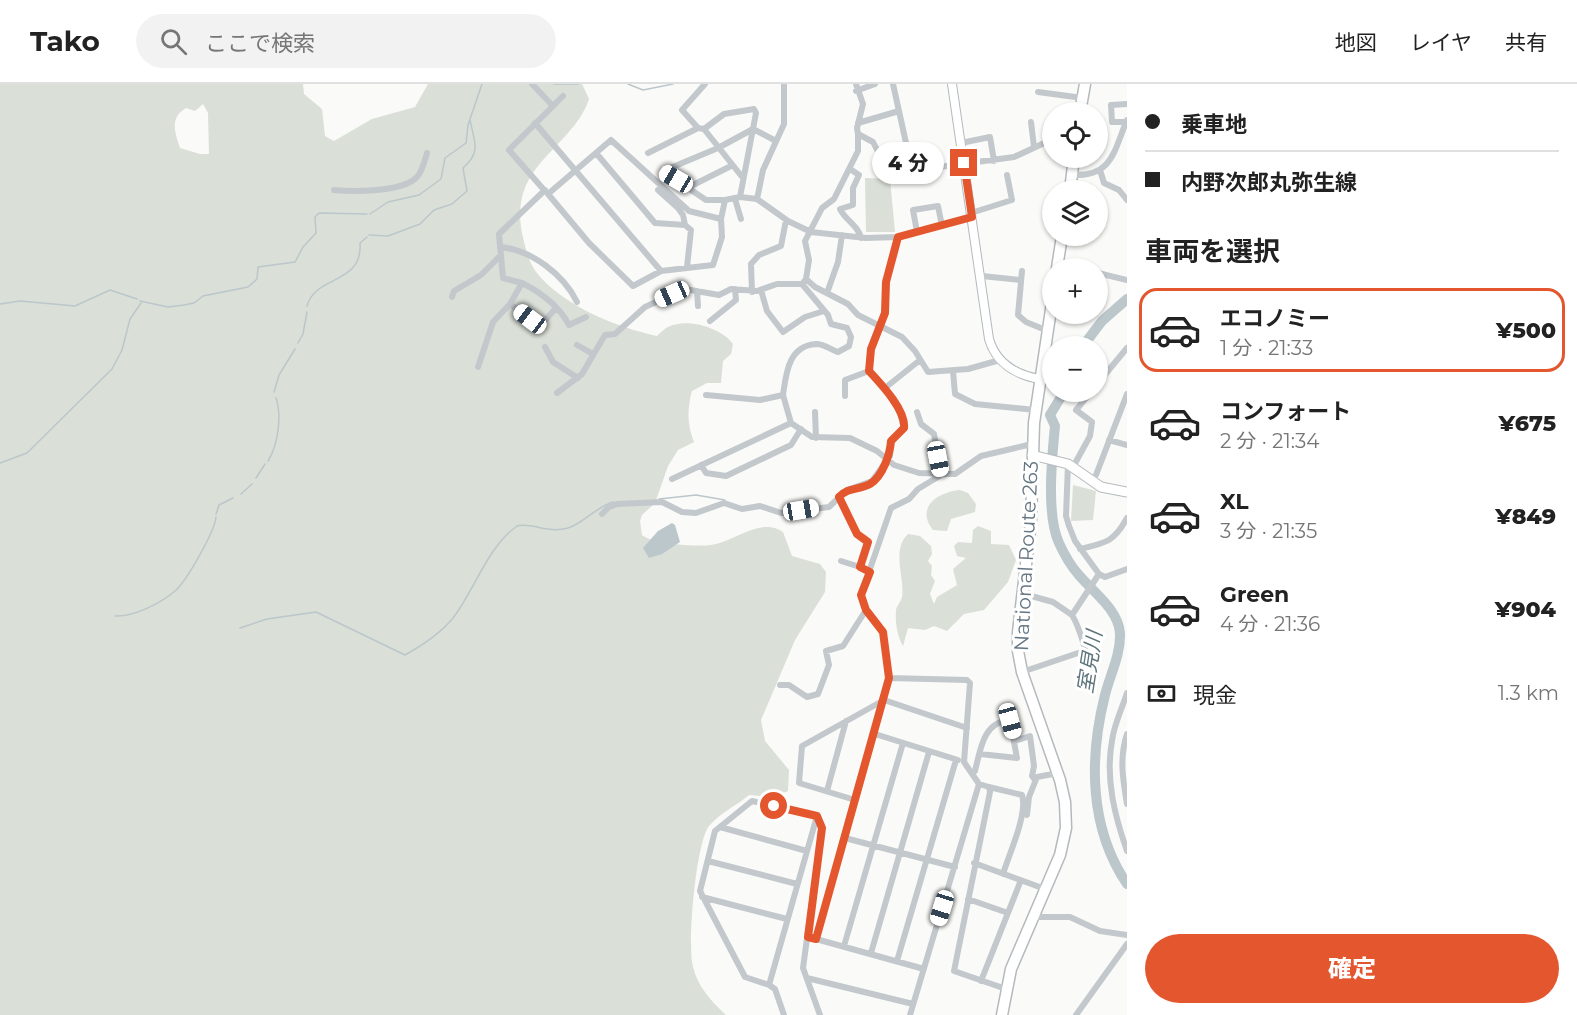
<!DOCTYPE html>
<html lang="ja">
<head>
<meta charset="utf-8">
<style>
	:root { --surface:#fff; --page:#f2f2f2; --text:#222; --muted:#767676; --line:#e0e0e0; --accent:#e4572e }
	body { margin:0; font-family:Montserrat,"Noto Sans JP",sans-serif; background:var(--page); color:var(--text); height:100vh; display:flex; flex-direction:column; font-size:22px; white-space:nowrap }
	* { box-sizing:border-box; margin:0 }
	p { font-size:20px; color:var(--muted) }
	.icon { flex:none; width:33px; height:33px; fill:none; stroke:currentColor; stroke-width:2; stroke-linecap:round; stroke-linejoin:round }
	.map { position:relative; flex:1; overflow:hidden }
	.panel { display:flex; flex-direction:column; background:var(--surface); width:450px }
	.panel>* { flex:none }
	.hud { display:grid; align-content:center; height:132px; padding:0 18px; background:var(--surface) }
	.fabs { position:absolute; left:1042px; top:18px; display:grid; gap:12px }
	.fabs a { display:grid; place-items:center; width:66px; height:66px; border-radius:50%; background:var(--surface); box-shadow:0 2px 4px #0004; font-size:30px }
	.end { position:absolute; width:27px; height:27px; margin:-14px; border:8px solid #e4572e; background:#fff; box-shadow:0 0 0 3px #fff }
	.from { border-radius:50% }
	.bubble { position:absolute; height:42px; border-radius:21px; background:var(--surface); box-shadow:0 2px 4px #0004; font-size:20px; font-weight:800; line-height:42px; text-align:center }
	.car { position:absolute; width:18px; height:36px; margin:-18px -9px; border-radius:8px; box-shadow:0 0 4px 2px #0007; background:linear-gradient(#fff 24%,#345 0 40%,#fff 0 76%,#345 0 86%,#fff 0) }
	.hud b { display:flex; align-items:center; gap:21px; height:57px; font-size:22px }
	.hud b+b { border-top:2px solid var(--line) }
	.hud i { width:15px; height:15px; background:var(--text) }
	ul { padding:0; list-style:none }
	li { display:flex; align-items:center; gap:18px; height:84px; margin:0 12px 9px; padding:0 6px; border:3px solid transparent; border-radius:18px }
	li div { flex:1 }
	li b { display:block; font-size:22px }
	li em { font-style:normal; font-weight:800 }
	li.active { border-color:var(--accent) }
	li>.icon { width:54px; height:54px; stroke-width:1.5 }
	h2 { padding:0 18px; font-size:27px; line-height:72px }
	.pay { display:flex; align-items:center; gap:15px; height:66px; padding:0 18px; font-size:22px }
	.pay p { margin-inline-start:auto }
	.button { display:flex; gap:12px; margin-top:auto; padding:12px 18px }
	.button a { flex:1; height:69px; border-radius:36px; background:var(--accent); color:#fff; font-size:24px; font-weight:800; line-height:69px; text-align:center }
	header { display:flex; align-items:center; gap:36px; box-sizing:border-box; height:84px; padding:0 30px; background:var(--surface); border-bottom:2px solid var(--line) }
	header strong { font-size:28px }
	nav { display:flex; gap:33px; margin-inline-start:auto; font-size:21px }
	.search { width:420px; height:54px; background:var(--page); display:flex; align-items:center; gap:15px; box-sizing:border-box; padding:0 21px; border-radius:33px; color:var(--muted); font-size:22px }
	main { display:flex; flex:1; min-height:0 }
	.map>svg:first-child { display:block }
</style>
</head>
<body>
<header>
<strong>Tako</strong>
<div class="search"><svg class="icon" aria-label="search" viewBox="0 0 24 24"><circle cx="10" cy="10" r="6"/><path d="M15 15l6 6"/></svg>ここで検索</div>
<nav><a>地図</a><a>レイヤ</a><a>共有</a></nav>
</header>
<main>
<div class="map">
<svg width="1127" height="931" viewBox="0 0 1127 931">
	<rect width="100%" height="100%" fill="#fafaf8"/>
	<path fill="#dadfd7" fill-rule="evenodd" d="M0 0H303L304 10 322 25 325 52 334 57 372 35 415 23 428 0H582L589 15C579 46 548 65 531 92 520 109 518 129 522 149 525 162 528 177 536 188 563 222 616 243 657 252 660 249 664 245 668 243 687 233 722 244 733 260L731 270 723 277 721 299H707L692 307C687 325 687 341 694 358L678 366 668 382 655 419 642 431 640 437 642 451C652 460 697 463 711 461 733 459 761 432 783 448L792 472 820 480 826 488 825 508 795 556 761 636 765 657 789 686 788 707 773 713 749 711C737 721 719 730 709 742 696 758 687 862 693 883 698 903 711 917 726 931H0ZM203 20 208 29 209 70H200L180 64C175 49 169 34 186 24L195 27Z
		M865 94 890 95 895 148H866Z
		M1073 401 1096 407 1093 436 1071 437Z
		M960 406 968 409 976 420 975 428 951 435 947 447 933 446C915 423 938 408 960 406Z
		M978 442 991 447V460L1009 461 1016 476 1008 498 984 526 964 530 947 547 934 542 925 546 908 544 903 562C897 552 895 537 896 526 897 521 901 518 902 513 905 494 891 466 908 450L920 452 931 462 932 470 928 477 932 482 931 491 935 497 930 510 934 520 937 513 957 501 953 485 966 474 957 472 954 462 958 458 972 459 973 446Z"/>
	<path fill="#bbc7cb" d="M672 439 675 441 680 458 662 470 649 474 643 464 658 447Z"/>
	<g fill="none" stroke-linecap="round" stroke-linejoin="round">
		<path stroke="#bbc7cb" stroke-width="1.5" d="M554 0H578
			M628 0 643 6 673 0
			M370 130 388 118 419 111 441 95 445 74 466 59 468 41 482 0
			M369 151 388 152 420 140 434 126 452 120 467 107 463 84C482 68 474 57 470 36
			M140 217 168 223 184 221 194 219 203 212 248 203 257 195 258 183 295 178 303 163 316 149 315 133 319 129 367 130
			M0 220 20 217 75 222 110 206 137 215
			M307 222C315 191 363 201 360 159L367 153
			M298 259 303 250 307 228
			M274 308 279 291 295 265
			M268 377C278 361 282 332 276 314
			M0 379 27 369 112 285 122 266 130 235 141 219
			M256 394 265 380
			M241 410 252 400
			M659 415 696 411 725 416
			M216 430 219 421 233 414
			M517 442C532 438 547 450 568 444 584 439 596 423 613 418
			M115 532C134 533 161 519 175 507 186 498 215 447 216 433
			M240 544 267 535 316 528 405 571C423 561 440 550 453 534 473 509 488 462 516 443"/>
		<path stroke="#bbc7cb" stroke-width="10" d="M1083 262 1102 237 1127 215
			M1064 308 1050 331 1055 342C1052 373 1046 431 1059 459 1064 470 1071 482 1078 490 1093 508 1118 525 1120 549 1121 570 1110 591 1105 611 1089 674 1089 744 1127 800"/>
		<g stroke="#b3babf" stroke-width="10">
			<path id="secondary" d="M952 0 989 255C996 279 1016 291 1040 295"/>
		</g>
		<g stroke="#b5babe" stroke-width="11">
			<path id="primary" d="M1032 371 1068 380 1101 403 1127 408"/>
		</g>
		<g stroke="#b4b9bd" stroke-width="13">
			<path id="trunk" d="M1080 28 1085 0
				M1070 106 1074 74
				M1057 184 1062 152
				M1002 931 1011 885 1060 771 1066 744 1065 718 1060 696 1022 588 1018 567V548L1031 438 1034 339 1053 212"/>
		</g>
		<path stroke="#c3c8cc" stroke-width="6" d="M532 0 553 22
			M705 0 682 26 698 44 704 45 743 94
			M856 0 863 20 857 44 858 50 873 58 890 91 914 95 932 84 1014 73 1053 55
			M893 0 914 95
			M856 7 875 0
			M1038 8 1083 14
			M1031 38 1034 63
			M1125 38H1112L1111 21 1127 20
			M535 39 661 187
			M858 39 899 27
			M704 45 724 30 754 25 756 29 740 113
			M753 45 776 57
			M961 59 990 53 994 77
			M596 69 655 139 685 141
			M648 69 698 44
			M850 85 859 91 853 104V121L840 125C845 136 858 141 861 154
			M1100 86 1104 99 1119 106 1127 116
			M663 87 718 64 753 45
			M663 87 706 116H725
			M1072 91C1113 93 1114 66 1127 36
			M689 103 731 82
			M334 106C353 108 401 108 416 94 422 89 425 76 427 69
			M658 106 678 124 683 131 685 141 691 146 687 183
			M545 107 509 66 563 12
			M735 115 741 135
			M757 115 763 86 784 40V0
			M971 129 1012 116 1007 91
			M721 135 689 127 611 56 548 110 589 159 633 202 661 187 713 181 722 153 721 135 725 116 740 113 757 115 788 137 811 148 866 154 898 153 972 133
			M917 148 913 126 938 122 942 142
			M500 163C532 166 564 191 577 218
			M1022 187 1018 231 1026 238 1048 247
			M1098 189 1127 196
			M982 192 1021 196
			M806 195 815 203 848 220 858 231 902 253 915 267 928 288 968 285 1000 276
			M522 199C540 208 559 222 569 241L586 233
			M761 206 767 227 783 248 805 233 824 227
			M697 207 698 222
			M752 208 751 180 759 171 781 162 786 136
			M827 209 838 178 842 151
			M452 213 454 207 481 191 501 171
			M510 220 538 240 541 241 556 224
			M710 237 736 216 735 205
			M577 261 593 270
			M545 263 553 278 578 294
			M478 283 493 238 510 220 522 199 503 194 499 150 545 106
			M869 287 885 304 920 276
			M953 287 955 310 975 320 1035 326
			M1098 299 1127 264
			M557 309 582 290 605 251 615 250 645 223 685 205 719 211 731 205 757 207 777 200H802L806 195 809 176 805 157 822 124 834 115 858 67V50
			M706 311 760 316 783 311 791 339 812 353 850 354 877 367 894 381 919 389 955 390 981 372 1032 360
			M783 311C786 290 788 262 816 260 825 260 831 266 838 268L849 262 851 253 847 244 831 240 828 231 802 200
			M845 312V296L869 287 871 265 885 229 886 198 898 153
			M815 328 816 354
			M917 328 921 340 934 350 941 391
			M1109 356 1127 361
			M1068 380 1066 432 1069 442 1075 457 1099 490 1105 493 1127 485
			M701 381 706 389 726 392 791 361 801 345
			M1073 383 1090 352 1092 338 1076 326 1091 308
			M672 395 791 339
			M1091 396 1096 391 1127 310
			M839 413 857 450 868 458 860 483 870 488
			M602 430 609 423 617 420 662 418 682 428 696 429 724 419 742 425 760 422 781 429 829 423 847 406 872 397 890 372 891 357 904 344 899 326 885 304
			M1080 465C1106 459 1114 458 1127 434
			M841 477 860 483
			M1024 510 1053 518 1072 531 1099 490
			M1072 531C1082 547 1084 567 1092 584
			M1022 588 1084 567
			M889 594 967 596 970 599 964 678 979 700 910 931
			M780 601H789L807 613 818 610 829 581 826 567 843 562 866 526
			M1127 609C1122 625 1114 640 1112 657 1105 694 1115 733 1127 767
			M875 650 958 676
			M1127 650C1119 674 1123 696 1127 720
			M1015 657 1030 652 1034 682 1032 692 1035 696
			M972 689 975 687C980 668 983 636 1010 637L1017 674 980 670
			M979 700 989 703 990 708 954 887 1006 905
			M989 703 1022 711C1028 730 1009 770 1003 790
			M827 707 846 637
			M855 716 799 699 802 662 884 616 967 644
			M1027 731 1029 713 1037 693 1058 689
			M817 732 769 901 745 893 700 807 715 747 752 717 817 732 822 744 803 884 820 931
			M720 743 807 767
			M845 754 955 783
			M708 777 797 800
			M974 779 1045 805
			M702 813 787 835
			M968 815 1008 829
			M1034 833H1070L1100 847 1127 851
			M844 862 903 659
			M871 869 929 668
			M897 877 956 676
			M924 885 816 855 889 594 883 548 866 526 861 511 891 424 909 415 918 405 941 391
			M807 894 913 920
			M981 897 1021 796
			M769 901 775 905 784 931
			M1076 931 1127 860"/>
		<use href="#secondary" stroke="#fff" stroke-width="8"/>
		<use href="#primary" stroke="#fff" stroke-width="9"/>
		<use href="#trunk" stroke="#fff" stroke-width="10"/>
	</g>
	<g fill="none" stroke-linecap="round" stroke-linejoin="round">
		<path stroke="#e4572e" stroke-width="8" d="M774 722 817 732 822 744 808 853 816 855 889 594 883 548 866 526 861 511 870 488 860 483 868 458 857 450 839 413C848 403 859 406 870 400 883 392 890 370 891 357L904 344C906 326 881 300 869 287L871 265 885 229 886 198 898 153 972 133 964 79"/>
	</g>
	<g text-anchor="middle" stroke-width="6" stroke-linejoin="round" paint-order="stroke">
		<g font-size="20" fill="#657683" stroke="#fff">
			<text transform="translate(1026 472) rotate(-87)" y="7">National Route 263</text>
		</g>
		<g font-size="21" font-style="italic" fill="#60757c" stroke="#fff">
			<text transform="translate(1090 578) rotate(-81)" y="7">室見川</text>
		</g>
	</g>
</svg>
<div class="fabs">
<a><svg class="icon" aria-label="locate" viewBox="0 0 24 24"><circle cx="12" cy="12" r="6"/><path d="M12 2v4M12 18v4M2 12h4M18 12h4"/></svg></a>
<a><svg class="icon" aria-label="layers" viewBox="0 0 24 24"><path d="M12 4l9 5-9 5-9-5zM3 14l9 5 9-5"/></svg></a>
<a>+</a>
<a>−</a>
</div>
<i class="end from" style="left:774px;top:722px"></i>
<i class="end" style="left:964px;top:79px"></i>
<div class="bubble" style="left:872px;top:58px;width:72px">4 分</div>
<i class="car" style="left:676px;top:95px;rotate:300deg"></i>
<i class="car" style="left:672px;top:210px;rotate:246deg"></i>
<i class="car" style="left:530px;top:235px;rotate:307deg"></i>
<i class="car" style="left:938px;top:375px;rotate:169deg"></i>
<i class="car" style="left:801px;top:426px;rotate:80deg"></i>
<i class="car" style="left:1010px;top:637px;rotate:165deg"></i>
<i class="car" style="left:942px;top:824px;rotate:197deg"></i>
</div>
<section class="panel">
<div class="hud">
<b><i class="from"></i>乗車地</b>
<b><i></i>内野次郎丸弥生線</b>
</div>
<h2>車両を選択</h2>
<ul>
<li class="active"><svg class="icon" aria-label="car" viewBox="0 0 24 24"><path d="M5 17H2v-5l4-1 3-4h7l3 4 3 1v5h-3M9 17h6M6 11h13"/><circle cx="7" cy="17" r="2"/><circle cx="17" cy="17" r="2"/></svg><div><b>エコノミー</b><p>1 分 · 21:33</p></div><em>¥500</em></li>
<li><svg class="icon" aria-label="car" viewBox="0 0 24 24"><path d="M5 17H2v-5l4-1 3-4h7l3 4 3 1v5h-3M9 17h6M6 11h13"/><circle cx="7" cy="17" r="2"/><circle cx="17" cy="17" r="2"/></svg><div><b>コンフォート</b><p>2 分 · 21:34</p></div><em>¥675</em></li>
<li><svg class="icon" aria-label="car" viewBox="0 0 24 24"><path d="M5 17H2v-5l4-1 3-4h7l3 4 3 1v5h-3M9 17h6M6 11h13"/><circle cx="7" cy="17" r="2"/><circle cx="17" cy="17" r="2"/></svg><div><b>XL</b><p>3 分 · 21:35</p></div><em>¥849</em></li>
<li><svg class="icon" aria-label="car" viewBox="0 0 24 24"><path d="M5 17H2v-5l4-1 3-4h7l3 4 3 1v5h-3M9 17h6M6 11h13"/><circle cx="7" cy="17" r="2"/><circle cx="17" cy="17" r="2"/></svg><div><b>Green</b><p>4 分 · 21:36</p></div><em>¥904</em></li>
</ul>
<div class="pay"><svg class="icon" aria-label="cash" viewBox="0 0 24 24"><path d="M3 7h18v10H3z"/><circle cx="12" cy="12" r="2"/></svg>現金<p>1.3 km</p></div>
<div class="button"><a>確定</a></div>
</section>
</main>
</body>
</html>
